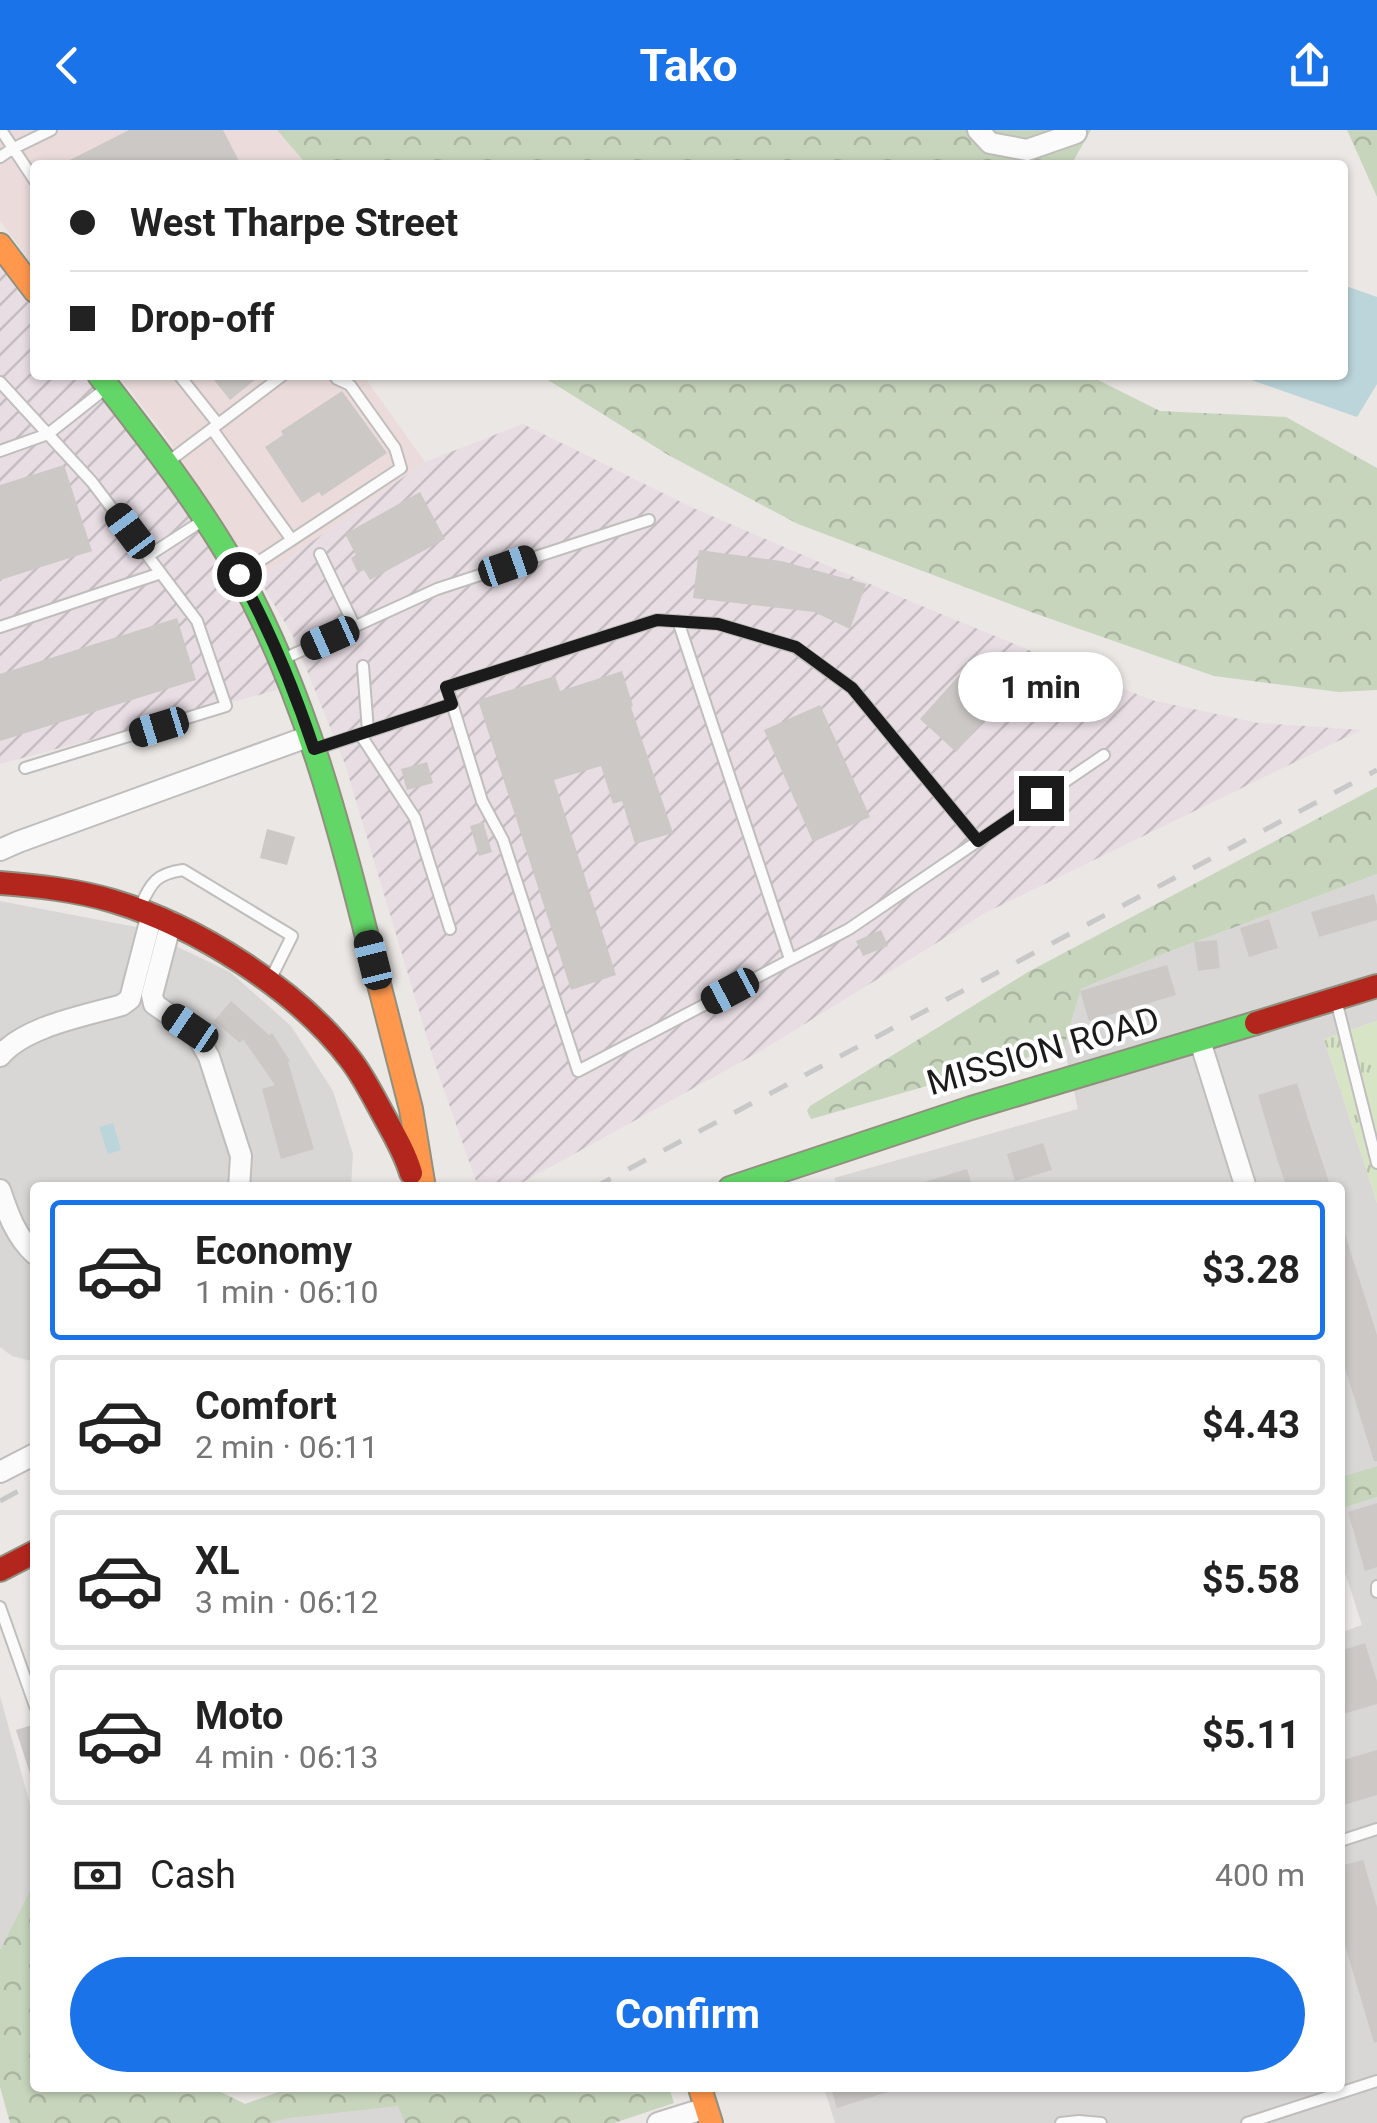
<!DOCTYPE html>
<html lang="en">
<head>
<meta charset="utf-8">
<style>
	:root { --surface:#fff; --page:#f2f2f2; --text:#222; --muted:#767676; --line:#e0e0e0; --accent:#1a73e8 }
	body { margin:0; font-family:Roboto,sans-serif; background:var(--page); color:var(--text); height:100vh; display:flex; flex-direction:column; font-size:38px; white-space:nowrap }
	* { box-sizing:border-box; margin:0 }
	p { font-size:32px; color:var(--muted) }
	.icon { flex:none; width:55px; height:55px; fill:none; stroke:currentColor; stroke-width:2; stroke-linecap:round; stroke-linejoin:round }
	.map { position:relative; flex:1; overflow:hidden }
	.sheet { position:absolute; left:30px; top:1052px; width:1315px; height:910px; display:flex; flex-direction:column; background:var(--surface); border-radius:10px; box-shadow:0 2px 8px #0004 }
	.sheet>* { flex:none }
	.hud { position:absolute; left:30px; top:30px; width:1318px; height:220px; border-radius:10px; box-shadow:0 2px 8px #0004; display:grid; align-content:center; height:220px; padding:0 40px; background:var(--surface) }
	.end { position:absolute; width:45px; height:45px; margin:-22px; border:12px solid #1b1b1b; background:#fff; box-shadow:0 0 0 5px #fff }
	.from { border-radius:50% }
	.bubble { position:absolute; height:70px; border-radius:35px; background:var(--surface); box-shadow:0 2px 8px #0004; font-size:32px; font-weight:700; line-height:70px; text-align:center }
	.car { position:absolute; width:30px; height:60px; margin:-30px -15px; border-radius:12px; box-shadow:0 0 8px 2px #0007; background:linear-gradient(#222 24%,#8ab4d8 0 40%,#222 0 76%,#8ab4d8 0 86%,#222 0) }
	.hud b { display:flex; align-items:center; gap:35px; height:95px; font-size:38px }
	.hud b+b { border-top:2px solid var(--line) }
	.hud i { width:25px; height:25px; background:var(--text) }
	ul { padding:18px 0 0; list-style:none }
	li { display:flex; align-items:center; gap:30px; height:140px; margin:0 20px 15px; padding:0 20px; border:5px solid var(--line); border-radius:10px }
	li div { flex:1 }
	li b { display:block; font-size:38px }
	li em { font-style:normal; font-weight:700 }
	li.current { border-color:var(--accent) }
	li>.icon { width:90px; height:90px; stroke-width:1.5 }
	.pay { display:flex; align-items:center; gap:25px; height:110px; padding:0 40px; font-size:38px }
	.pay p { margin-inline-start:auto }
	.action { display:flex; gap:20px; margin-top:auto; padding:20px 40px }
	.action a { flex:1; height:115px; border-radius:60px; background:var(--accent); color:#fff; font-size:40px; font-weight:700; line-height:115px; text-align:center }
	header { display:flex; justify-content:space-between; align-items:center; height:130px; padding:0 40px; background:var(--accent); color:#fff; font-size:45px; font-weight:700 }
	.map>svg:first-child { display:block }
</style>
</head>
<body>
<header><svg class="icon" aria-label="back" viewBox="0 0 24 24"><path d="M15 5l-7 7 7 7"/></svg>Tako<svg class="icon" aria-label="share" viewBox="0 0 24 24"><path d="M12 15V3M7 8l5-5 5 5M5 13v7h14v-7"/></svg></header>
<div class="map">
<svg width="1377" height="1993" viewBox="0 0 1377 1993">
	<defs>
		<pattern id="industrial-furrows" width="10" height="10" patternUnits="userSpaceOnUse" patternTransform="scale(2.5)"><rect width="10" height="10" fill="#e7dde3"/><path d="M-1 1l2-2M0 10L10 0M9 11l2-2" fill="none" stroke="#c6bdc2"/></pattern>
		<pattern id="grass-tufts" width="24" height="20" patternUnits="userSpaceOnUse" patternTransform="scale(2.5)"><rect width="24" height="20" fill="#d8e4c6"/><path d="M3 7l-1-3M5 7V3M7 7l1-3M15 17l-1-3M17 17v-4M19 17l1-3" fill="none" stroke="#b9c3aa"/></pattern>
		<pattern id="forest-crowns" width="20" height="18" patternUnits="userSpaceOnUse" patternTransform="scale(2.5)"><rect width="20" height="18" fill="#c7d5bc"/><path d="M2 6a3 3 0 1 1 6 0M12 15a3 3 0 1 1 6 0" fill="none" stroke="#aab6a1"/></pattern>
	</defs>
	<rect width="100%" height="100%" fill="#eae7e4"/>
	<path fill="#d9d7d6" d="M1377 744V891L1324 909 1377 1073V1336L1340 1347V1058H838L834 1048 1078 979 1064 917 1081 859 1168 822Z
		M0 771 136 797 230 842 291 896 333 961 353 1024 351 1057 35 1058V1232L12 1226 0 1217Z
		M1377 1367V1993H835L824 1958H1340V1503L1362 1495 1340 1427V1379Z
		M0 1566 35 1692V1871L0 1886Z
		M372 1958H408L420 1993H254Z"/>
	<path fill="#ebdcdb" d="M0 0H277L307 35H35V138L0 91Z
		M118 245H363L425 332 259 449 167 308Z"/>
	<path fill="url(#industrial-furrows)" d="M0 135 35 180V245H86L171 356 223 432 275 543 277 560 0 634Z
		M523 294 691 377 912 472 1151 570 1258 593 1361 600 985 783 759 922 514 1057H478L435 934 345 634 293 506 259 449 425 332Z"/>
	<path fill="url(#grass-tufts)" d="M1377 891V1073L1324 909Z"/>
	<path fill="url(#forest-crowns)" d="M277 0H1091L1071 35H307Z
		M1347 0H1377V67Z
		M540 245H1088L1160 281 1286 287 1377 338V560L1339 562 1214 546 1031 482 798 394 670 326Z
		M1377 657V744L1168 822 1081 859 1064 917 811 989 807 981 810 976 1028 842Z
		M1377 1336V1367L1340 1379V1347Z
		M35 1751V1958H213L245 1974 290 1958H669L674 1973 614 1993H405L398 1976 289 1988 267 1993H10L0 1957V1820Z"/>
	<path fill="#bbd5da" d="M1343 155 1377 167V254L1357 287 1237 245H1342Z
		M113 993 121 1020 108 1024 99 997Z"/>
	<path fill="#cbc8c5" d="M129 0H223L241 35H60Z
		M210 245H261L230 270Z
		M342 261 387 323 322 366 319 362 302 373 265 317 283 305 281 301Z
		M64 335 92 421 0 450V355Z
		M420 362 445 409 370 450 364 440 358 443 351 428 356 425 345 404Z
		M699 420 781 431 866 454 850 499 814 482 693 468Z
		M177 488 196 550 0 611V544Z
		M622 541 633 576 631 577 673 703 635 714 622 671 613 674 601 636 554 650 616 845 571 860 478 570 555 546 560 561Z
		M961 543 997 575 956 622 920 589Z
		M820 575 870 687 813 712 764 600Z
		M427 632 433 653 407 660 401 639Z
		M483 692 492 722 479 726 470 696Z
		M267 699 295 707 287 735 260 728Z
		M1374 764 1377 775V790L1319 807 1311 782Z
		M1269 789 1278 818 1249 827 1240 798Z
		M881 800 888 816 863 826 856 811Z
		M1217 810 1220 838 1198 841 1194 812Z
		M1167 835 1176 865 1089 891 1080 861Z
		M231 871 269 905 272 903 290 931 288 932 314 1019 281 1029 262 959 275 955 243 909 240 913 214 891Z
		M1297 953 1308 989 1331 1058H1287L1278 1032 1258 965Z
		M1043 1013 1052 1040 1015 1051 1007 1024Z
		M967 1039 973 1058H919L918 1054Z
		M1340 1098H1343L1377 1205V1331H1374L1340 1222Z
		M1377 1373V1437L1365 1441 1348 1382Z
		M1365 1513 1377 1551V1574L1340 1585V1521Z
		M35 1594V1649L32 1650 16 1600Z
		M1377 1620V1665L1340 1676V1631Z
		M1363 1730 1377 1777V1912L1374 1913 1340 1798V1736Z
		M831 1958H891V1961L837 1978Z"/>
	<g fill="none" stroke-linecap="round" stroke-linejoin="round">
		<g stroke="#bfbebc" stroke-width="14">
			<path id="lane" d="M1 0 35 51
				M0 27 12 19 51 0
				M179 245 218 294
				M0 252 92 352 197 491 226 576 25 638
				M212 299 292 410
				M0 321 48 304 105 259
				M168 332 283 245
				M320 424 355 497
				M148 426 202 391
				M240 444 401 338 395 318 350 255 337 249 334 245
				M678 491 790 829
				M0 497 161 443
				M281 530 437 459 649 390
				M363 536 368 601
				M360 604 415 688 450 799
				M315 619 452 574
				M978 711 852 558 795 517 718 494 657 490 447 557 482 671 503 710 578 941 849 799 1104 625
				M139 779C151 754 154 744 183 740L292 806 269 852
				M1336 870 1377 1033
				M1377 1456V1462
				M0 1477 35 1576
				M1340 1711 1377 1699
				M1061 1993 1079 1991 1101 1993
				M1247 1993 1377 1951"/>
		</g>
		<g stroke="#bfbebc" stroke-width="24">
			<path id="street" d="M978 0 990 13 1027 20 1076 3
				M0 720 18 712 310 606
				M171 792 152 865 154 874 190 899 199 909 209 927 241 1026 239 1058
				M1200 911 1246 1058
				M0 926C25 896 85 886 122 875L130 869 152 784
				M0 1060C8 1084 16 1107 35 1124
				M0 1342 35 1324
				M658 1993 706 1978"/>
		</g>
		<g stroke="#91907f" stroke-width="26">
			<path id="fast" d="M99 245C149 309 199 373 239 444 304 562 339 694 371 823
				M730 1058 971 978 1256 893"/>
		</g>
		<g stroke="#91907f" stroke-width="26">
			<path id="slow" d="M0 115 35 161
				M371 823 411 979 424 1058
				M700 1958 711 1993"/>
		</g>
		<g stroke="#91907f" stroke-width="26">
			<path id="jam" d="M0 753C38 756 76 760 113 771 196 796 297 859 350 929 364 947 374 968 385 988 395 1006 405 1023 411 1043
				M1256 893 1377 856
				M0 1440 35 1422"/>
		</g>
		<use href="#lane" stroke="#fcfbfb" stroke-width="10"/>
		<use href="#street" stroke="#fcfbfb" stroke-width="20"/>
		<use href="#fast" stroke="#63d668" stroke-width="22"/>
		<use href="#slow" stroke="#ff974d" stroke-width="22"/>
		<use href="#jam" stroke="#b3261e" stroke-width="22"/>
		<path stroke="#c9c8c8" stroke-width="5" stroke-dasharray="20 20" stroke-linecap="butt" d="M593 1058 1377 640
			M0 1371 35 1352"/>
	</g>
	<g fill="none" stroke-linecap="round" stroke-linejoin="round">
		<path stroke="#1b1b1b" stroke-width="12" d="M239 444C270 500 294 559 314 619L452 574 446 557 657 490 718 494 796 517 852 558 978 711 1041 668"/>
	</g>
	<g text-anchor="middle" stroke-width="8" stroke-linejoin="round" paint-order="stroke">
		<g font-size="35" fill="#1b1b1b" stroke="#fff">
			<text transform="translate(1043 921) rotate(-16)" y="12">MISSION ROAD</text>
		</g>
	</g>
</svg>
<i class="end from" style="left:239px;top:444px"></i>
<i class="end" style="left:1041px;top:668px"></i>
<div class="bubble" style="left:958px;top:522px;width:165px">1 min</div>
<i class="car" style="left:130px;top:401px;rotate:323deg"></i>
<i class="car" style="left:508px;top:436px;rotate:71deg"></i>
<i class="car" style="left:330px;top:508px;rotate:246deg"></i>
<i class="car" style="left:159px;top:597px;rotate:253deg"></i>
<i class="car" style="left:373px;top:830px;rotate:346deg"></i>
<i class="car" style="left:730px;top:861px;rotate:242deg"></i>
<i class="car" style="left:190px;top:898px;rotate:304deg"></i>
<div class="hud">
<b><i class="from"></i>West Tharpe Street</b>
<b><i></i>Drop-off</b>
</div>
<section class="sheet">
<ul>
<li class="current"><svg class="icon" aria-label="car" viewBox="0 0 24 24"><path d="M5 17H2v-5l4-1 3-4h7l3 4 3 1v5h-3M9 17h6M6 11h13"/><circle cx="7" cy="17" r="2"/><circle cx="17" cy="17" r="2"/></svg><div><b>Economy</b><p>1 min · 06:10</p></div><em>$3.28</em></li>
<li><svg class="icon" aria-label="car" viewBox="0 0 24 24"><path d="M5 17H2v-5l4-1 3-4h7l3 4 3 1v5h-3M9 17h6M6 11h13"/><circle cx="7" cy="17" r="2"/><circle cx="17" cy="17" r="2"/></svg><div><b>Comfort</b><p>2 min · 06:11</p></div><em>$4.43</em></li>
<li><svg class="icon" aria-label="car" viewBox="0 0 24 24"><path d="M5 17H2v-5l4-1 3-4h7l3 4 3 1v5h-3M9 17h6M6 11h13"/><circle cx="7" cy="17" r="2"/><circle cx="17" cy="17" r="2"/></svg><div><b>XL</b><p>3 min · 06:12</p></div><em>$5.58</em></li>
<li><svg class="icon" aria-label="car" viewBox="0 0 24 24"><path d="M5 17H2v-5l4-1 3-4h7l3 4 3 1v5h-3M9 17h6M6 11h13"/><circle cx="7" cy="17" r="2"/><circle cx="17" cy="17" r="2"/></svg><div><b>Moto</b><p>4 min · 06:13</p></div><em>$5.11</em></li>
</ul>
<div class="pay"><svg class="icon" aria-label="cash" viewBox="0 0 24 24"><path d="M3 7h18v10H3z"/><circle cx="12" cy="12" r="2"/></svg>Cash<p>400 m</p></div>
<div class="action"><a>Confirm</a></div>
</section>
</div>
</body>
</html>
